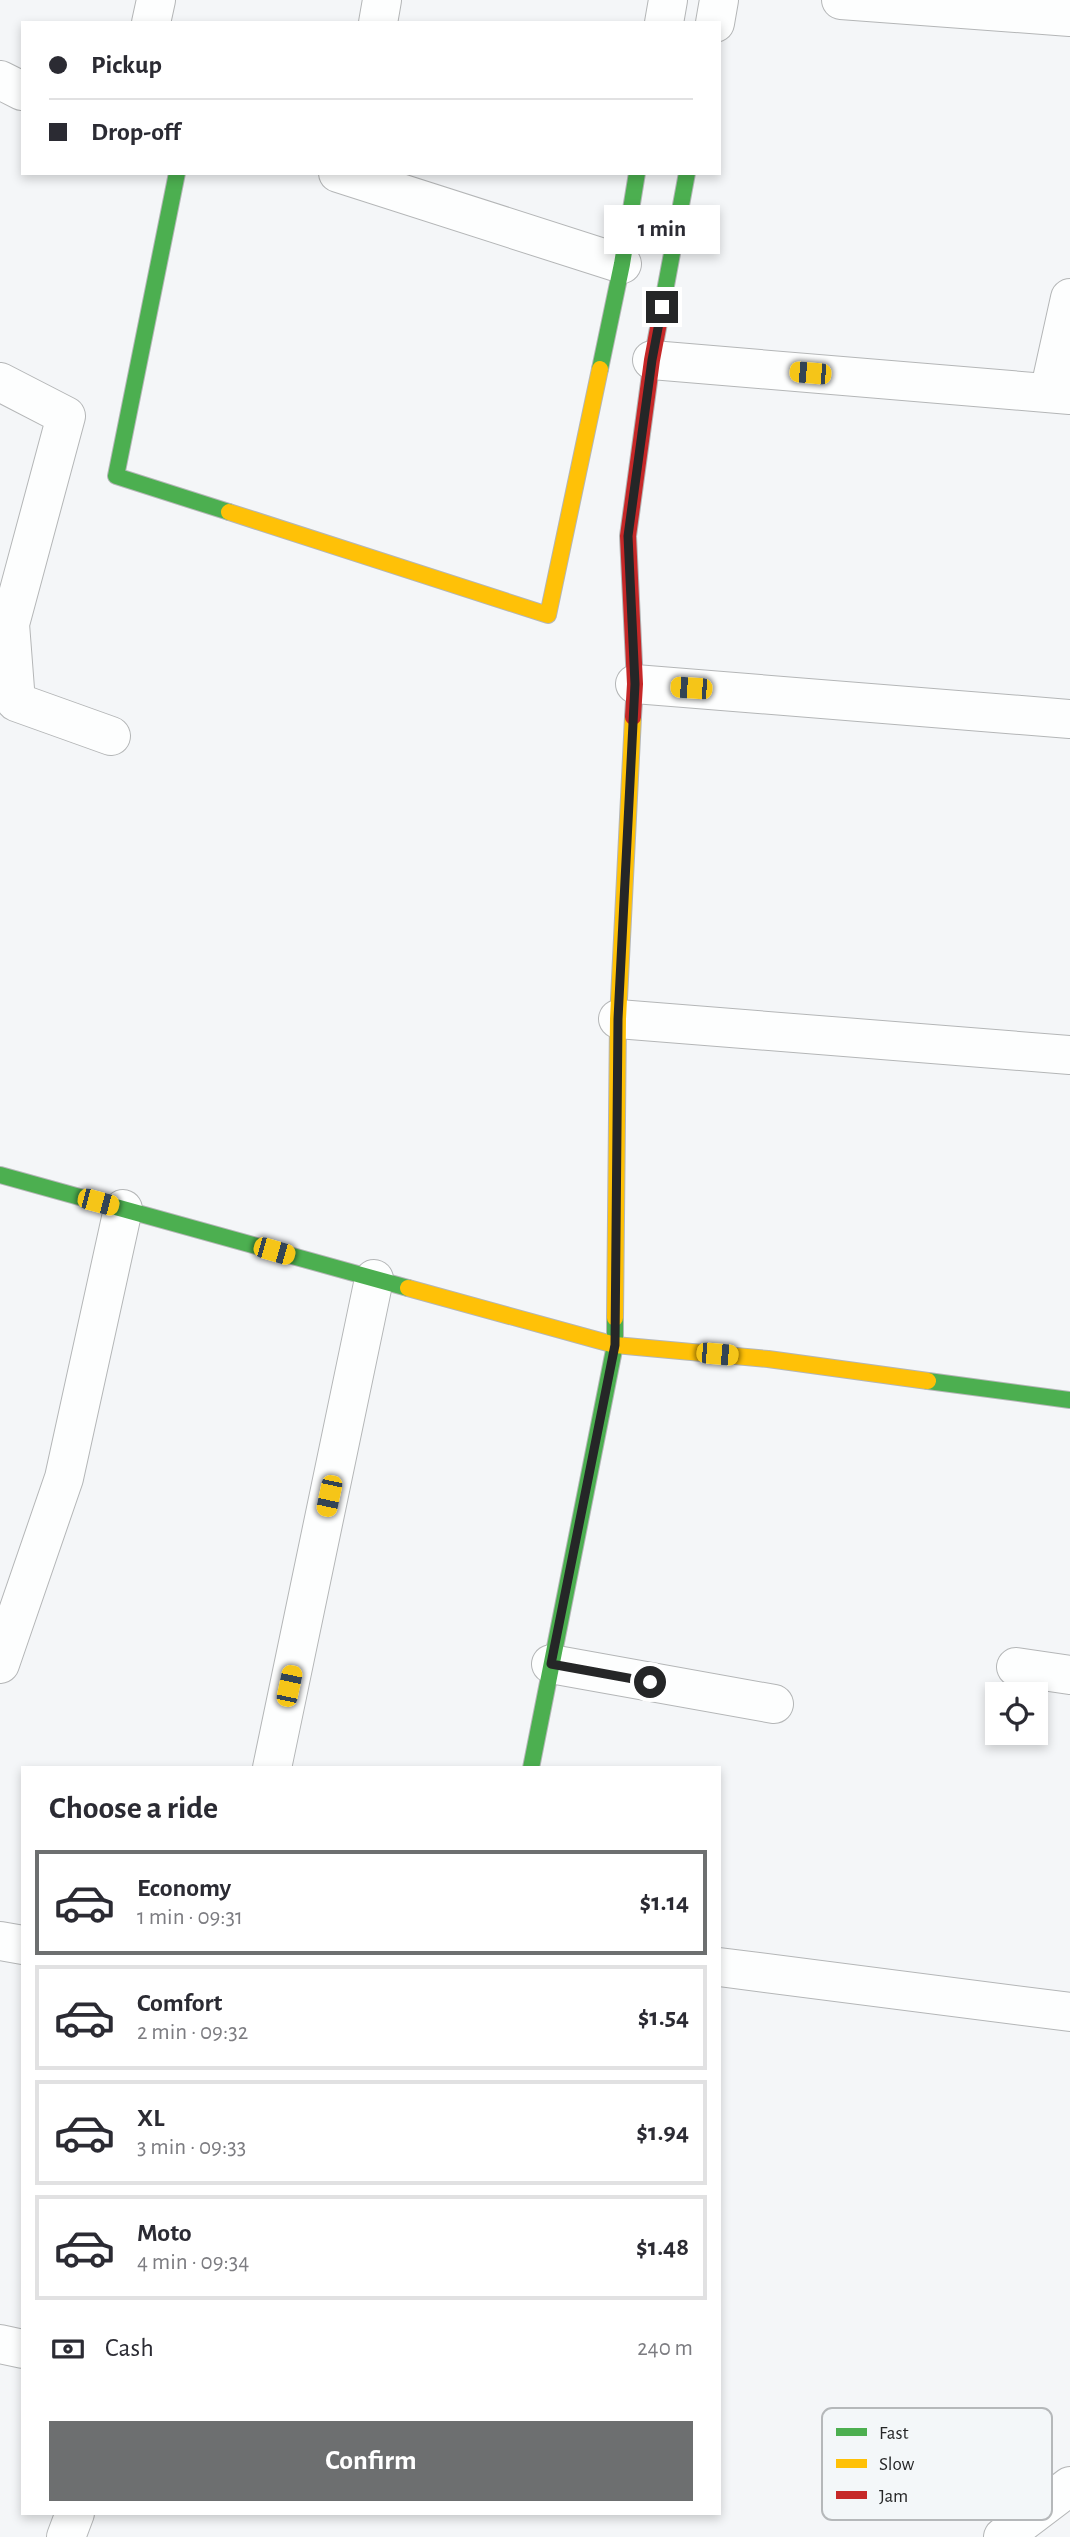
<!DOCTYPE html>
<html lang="en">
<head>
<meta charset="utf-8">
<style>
	:root { --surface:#fff; --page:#f7f7f7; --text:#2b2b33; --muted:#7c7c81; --line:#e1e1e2; --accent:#6d6f70 }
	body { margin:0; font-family:"Alegreya Sans",sans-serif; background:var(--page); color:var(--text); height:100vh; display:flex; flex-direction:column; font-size:26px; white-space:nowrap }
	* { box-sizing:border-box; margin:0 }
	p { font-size:23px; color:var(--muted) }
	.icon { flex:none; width:38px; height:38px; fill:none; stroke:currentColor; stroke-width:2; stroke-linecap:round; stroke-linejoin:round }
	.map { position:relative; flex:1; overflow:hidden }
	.sheet { position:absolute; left:21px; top:1766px; width:700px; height:749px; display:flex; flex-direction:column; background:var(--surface); border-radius:0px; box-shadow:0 4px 10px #0003 }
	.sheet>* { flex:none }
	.guide { position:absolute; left:21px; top:21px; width:700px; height:154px; border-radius:0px; box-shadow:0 4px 10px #0003; display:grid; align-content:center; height:154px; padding:0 28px; background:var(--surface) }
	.controls { position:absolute; left:985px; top:1682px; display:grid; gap:14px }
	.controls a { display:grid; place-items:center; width:63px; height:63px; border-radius:0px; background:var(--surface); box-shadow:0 4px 10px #0003; font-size:35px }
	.end { position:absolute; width:32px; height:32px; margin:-16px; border:9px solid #252627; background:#fff; box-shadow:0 0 0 4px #fff }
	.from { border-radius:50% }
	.bubble { position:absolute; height:49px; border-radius:0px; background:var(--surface); box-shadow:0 4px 10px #0003; font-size:23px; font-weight:700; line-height:49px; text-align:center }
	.car { position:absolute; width:21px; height:42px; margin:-21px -10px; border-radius:9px; box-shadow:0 0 5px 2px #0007; background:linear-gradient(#f5c518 24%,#345 0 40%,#f5c518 0 76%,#345 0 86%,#f5c518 0) }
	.guide b { display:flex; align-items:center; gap:24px; height:66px; font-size:26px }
	.guide b+b { border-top:2px solid var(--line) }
	.guide i { width:18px; height:18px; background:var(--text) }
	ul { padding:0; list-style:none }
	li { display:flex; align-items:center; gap:21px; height:105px; margin:0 14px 10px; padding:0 14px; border:4px solid var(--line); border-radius:0px }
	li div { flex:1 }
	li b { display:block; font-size:26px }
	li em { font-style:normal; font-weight:700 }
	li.on { border-color:var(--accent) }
	li>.icon { width:63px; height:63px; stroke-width:1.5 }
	h2 { padding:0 28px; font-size:32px; line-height:84px }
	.pay { display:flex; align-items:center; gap:18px; height:77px; padding:0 28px; font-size:26px }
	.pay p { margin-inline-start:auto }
	.cta { display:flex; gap:14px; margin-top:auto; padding:14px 28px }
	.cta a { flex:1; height:80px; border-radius:0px; background:var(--accent); color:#fff; font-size:28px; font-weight:700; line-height:80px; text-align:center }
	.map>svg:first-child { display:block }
</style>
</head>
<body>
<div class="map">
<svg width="1070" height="2537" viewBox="0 0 1070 2537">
	<rect width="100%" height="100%" fill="#f4f6f8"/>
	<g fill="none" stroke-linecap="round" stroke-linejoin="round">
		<g stroke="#b4b6b7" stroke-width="40">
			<path id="street" d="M841 0 1070 17
				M151 23 156 0
				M378 23 382 0
				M664 23 668 0
				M715 23 719 0
				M0 80 22 91
				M338 173 622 264
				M652 360 1070 395
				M0 382 66 416 10 624 16 702 111 736
				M1049 393 1070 298
				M635 684 1070 719
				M618 1019 1070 1055
				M0 1664 64 1478 123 1209
				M551 1664 774 1704
				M1016 1667 1070 1675
				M272 1768 374 1279
				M0 1941 23 1945
				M719 1967 1070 2012
				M0 2344 23 2349
				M66 2537 75 2513
				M1003 2537 1070 2486"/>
		</g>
		<g stroke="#b4b6b7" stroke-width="18">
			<path id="fast" d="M177 173 116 476 229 512
				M662 307 687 173
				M600 369 622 264 637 173
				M0 1175 408 1288
				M928 1381 1070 1400
				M531 1768 615 1345V1318"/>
		</g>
		<g stroke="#b4b6b7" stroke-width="18">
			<path id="slow" d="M229 512 548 615 600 369
				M408 1288 615 1345 768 1359 928 1381
				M615 1318 618 1019 633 717"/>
		</g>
		<g stroke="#b4b6b7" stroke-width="18">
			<path id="jam" d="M633 717 635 684 628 536 652 360 662 307"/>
		</g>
		<use href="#street" stroke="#fdfefe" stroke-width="38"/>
		<use href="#fast" stroke="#4caf50" stroke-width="16"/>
		<use href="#slow" stroke="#ffc107" stroke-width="16"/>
		<use href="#jam" stroke="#c62828" stroke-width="16"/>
	</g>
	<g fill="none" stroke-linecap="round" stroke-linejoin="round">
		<path stroke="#252627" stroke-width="9" d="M650 1682 551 1664 615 1345 618 1019 635 684 628 536 652 360 662 307"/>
	</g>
	<rect x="822" y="2408" width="230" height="112" rx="10" fill="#f3f7f9" stroke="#b5b8ba" stroke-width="2"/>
	<rect x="836" y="2428" width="31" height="8" fill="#4caf50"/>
	<rect x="836" y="2459" width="31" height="9" fill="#ffc107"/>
	<rect x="836" y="2491" width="31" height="8" fill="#c62828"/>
	<g font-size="19" fill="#252627">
		<text x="879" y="2439">Fast</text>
		<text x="879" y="2470">Slow</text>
		<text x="879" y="2502">Jam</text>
	</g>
</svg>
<div class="controls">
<a><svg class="icon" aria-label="locate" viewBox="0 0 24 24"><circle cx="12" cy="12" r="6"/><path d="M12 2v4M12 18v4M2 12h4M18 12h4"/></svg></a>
</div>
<i class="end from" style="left:650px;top:1682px"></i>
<i class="end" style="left:662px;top:307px"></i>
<div class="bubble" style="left:604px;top:205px;width:116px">1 min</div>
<i class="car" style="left:810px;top:373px;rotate:275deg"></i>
<i class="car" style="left:691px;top:688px;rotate:274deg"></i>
<i class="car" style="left:98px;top:1202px;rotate:105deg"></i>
<i class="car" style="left:274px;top:1251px;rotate:106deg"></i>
<i class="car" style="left:717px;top:1354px;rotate:95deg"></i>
<i class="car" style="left:329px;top:1496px;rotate:192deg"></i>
<i class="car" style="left:289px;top:1686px;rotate:12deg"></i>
<div class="guide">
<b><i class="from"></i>Pickup</b>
<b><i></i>Drop-off</b>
</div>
<section class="sheet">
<h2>Choose a ride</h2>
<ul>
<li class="on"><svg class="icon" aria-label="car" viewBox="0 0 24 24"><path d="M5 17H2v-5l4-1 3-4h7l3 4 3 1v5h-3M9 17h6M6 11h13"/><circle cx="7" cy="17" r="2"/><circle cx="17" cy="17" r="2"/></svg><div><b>Economy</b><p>1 min · 09:31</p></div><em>$1.14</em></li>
<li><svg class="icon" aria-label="car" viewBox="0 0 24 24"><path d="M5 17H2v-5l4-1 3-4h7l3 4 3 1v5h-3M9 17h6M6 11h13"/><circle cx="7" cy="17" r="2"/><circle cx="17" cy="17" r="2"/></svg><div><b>Comfort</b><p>2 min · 09:32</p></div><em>$1.54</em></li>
<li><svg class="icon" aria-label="car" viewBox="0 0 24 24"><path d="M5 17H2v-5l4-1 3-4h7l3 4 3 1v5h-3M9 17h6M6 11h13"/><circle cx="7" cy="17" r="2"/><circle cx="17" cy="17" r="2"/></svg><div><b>XL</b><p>3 min · 09:33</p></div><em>$1.94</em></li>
<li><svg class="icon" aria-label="car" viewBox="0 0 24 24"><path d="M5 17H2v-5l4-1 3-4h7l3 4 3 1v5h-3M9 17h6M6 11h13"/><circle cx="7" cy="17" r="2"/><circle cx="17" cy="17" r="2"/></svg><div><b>Moto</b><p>4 min · 09:34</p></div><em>$1.48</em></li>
</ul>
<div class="pay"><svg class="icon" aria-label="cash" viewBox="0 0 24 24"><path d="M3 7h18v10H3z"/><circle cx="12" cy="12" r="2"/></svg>Cash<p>240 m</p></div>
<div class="cta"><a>Confirm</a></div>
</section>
</div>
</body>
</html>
